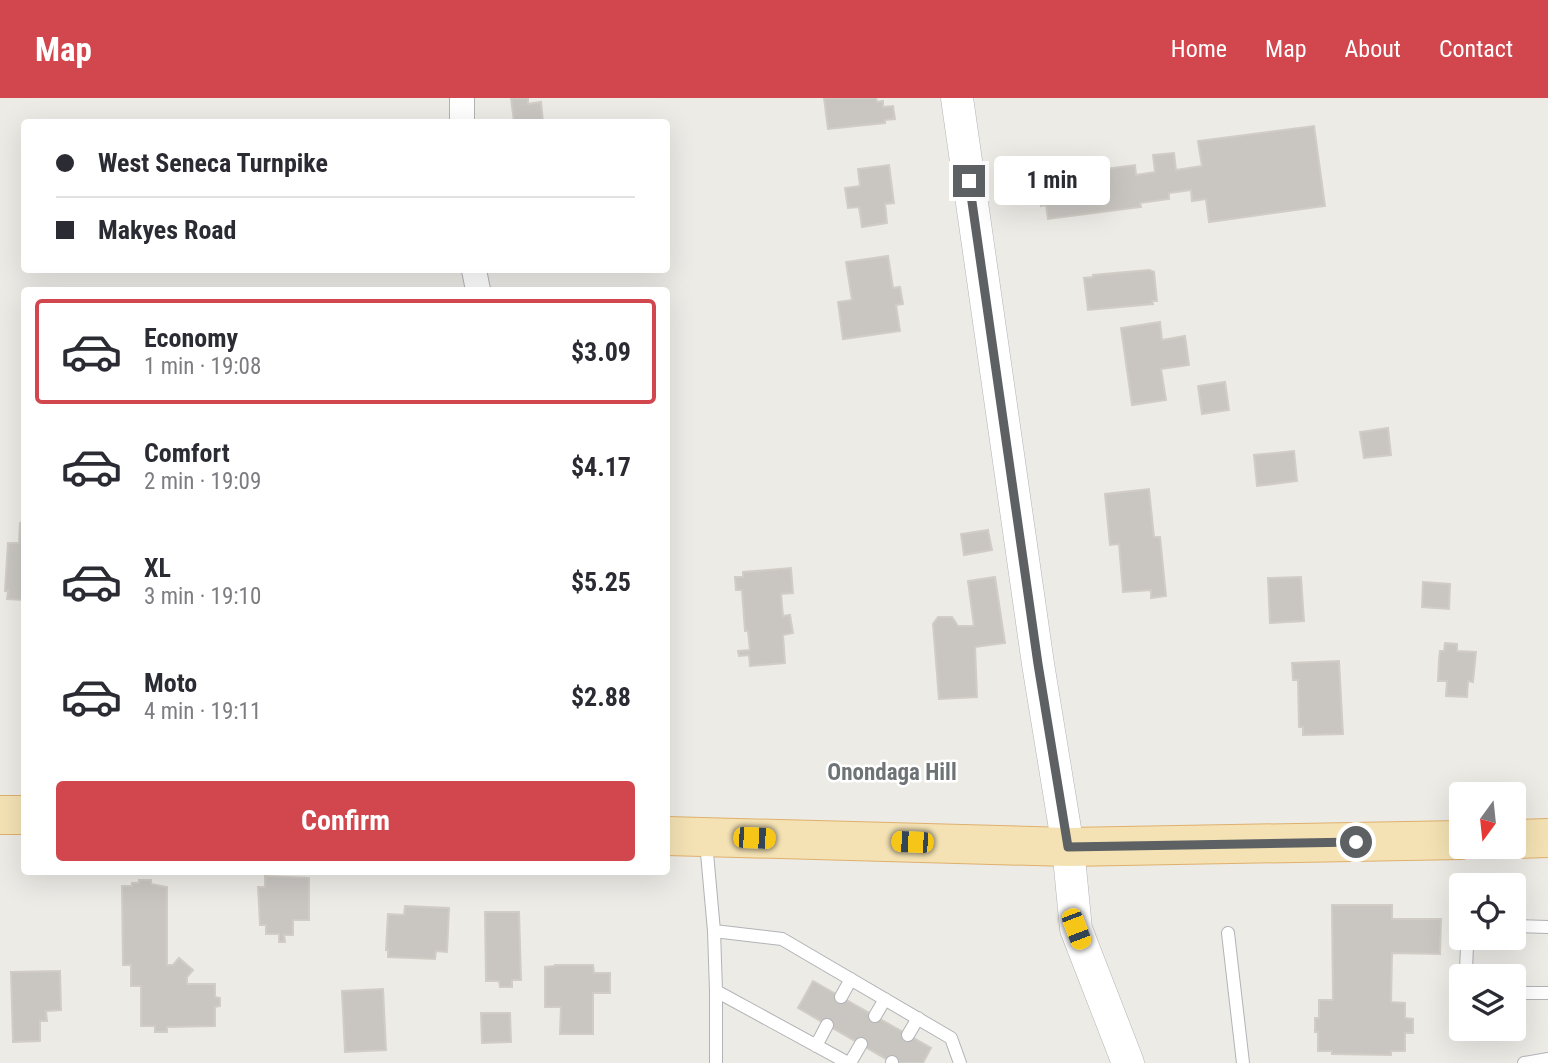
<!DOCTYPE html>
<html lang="en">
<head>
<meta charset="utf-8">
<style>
	:root { --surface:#fff; --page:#f7f7f7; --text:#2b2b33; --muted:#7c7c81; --line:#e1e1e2; --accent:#d2474e }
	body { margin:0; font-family:"Roboto Condensed",sans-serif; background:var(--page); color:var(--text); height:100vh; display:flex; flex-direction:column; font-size:26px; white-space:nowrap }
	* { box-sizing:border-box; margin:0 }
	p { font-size:23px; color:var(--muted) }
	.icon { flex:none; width:38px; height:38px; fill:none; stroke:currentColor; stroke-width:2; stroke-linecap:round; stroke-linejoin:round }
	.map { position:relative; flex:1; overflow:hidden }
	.drawer { position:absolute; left:21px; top:189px; width:649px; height:588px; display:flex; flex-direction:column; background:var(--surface); border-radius:7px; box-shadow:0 7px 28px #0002 }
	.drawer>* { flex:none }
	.top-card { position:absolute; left:21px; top:21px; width:649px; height:154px; border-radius:7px; box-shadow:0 7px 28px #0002; display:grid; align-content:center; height:154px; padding:0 35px; background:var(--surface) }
	.needle { width:46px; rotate:195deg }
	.buttons { position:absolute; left:1449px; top:684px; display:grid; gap:14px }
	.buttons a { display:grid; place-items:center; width:77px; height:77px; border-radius:7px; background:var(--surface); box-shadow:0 7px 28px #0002; font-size:35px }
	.end { position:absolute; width:32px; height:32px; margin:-16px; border:9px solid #5d6164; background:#fff; box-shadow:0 0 0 4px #fff }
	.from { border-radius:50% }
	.bubble { position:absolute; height:49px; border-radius:7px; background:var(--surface); box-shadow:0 7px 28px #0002; font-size:23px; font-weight:700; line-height:49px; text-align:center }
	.car { position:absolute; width:21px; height:42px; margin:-21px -10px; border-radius:9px; box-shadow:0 0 5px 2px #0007; background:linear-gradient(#f5c518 24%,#345 0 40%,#f5c518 0 76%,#345 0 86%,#f5c518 0) }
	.top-card b { display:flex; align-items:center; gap:24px; height:66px; font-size:26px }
	.top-card b+b { border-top:2px solid var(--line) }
	.top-card i { width:18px; height:18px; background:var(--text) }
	ul { padding:12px 0 0; list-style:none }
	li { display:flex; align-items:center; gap:21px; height:105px; margin:0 14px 10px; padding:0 21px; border:4px solid transparent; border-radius:7px }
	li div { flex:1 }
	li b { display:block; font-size:26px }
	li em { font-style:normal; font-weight:700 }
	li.current { border-color:var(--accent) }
	li>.icon { width:63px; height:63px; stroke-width:1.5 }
	.primary-button { display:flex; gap:14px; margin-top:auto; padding:14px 35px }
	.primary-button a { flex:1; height:80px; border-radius:7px; background:var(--accent); color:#fff; font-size:28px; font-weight:700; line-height:80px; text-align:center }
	header { display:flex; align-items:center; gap:42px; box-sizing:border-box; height:98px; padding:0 35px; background:var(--accent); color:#fff }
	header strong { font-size:33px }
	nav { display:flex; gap:38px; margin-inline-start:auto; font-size:24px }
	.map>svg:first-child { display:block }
</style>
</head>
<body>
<header>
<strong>Map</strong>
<nav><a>Home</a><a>Map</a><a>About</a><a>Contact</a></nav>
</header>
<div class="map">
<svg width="1548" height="965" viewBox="0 0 1548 965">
	<rect width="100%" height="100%" fill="#edebe6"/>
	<path fill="#c9c6c2" stroke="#d1ccc5" stroke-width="2" d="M511 0H528V6L541 4 543 24H514Z
		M824 0H876L877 4 883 3V9L893 8 895 21 885 22V25L828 31Z
		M1314 28 1325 108 1209 124 1206 101 1192 103 1191 92 1169 95V101L1140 105 1141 109 1048 121 1046 107 1041 108 1039 92H1044L1042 79 1135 67 1136 77 1155 74 1153 57 1174 55 1176 72 1202 68 1198 43Z
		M889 67 894 105 885 106 887 125 862 129 859 109 848 110 845 90 860 88 858 71Z
		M888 158 893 190 900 189 903 206 896 207 900 233 843 241 838 204 852 202 846 164Z
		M1149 172 1154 174 1157 203H1152L1153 206 1088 212 1084 180 1093 179V177Z
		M1160 224 1162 242 1185 238 1189 267 1161 271 1166 302 1132 307 1121 230Z
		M1225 284 1229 312 1202 316 1198 288Z
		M1388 330 1391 357 1364 360 1360 334Z
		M1294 353 1297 383 1257 388 1254 357Z
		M1149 391 1154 439H1160L1166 498 1151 500V492L1123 494 1119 446 1110 447 1105 396Z
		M20 425H24V502L7 501 8 493H5L8 445H19Z
		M988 432 992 452 964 457 961 436Z
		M791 470 793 495 781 496 783 518 790 517 793 535 783 537 785 565 750 568 749 557 739 558 738 553 750 552 748 533H745L742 492H736L735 479H743V474Z
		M995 479 1005 545 975 549 977 599 939 601 933 526 938 519H952L958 528H974L968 483Z
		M1301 479 1304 523 1270 525 1268 480Z
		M1423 484 1450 486 1449 511 1422 509Z
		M1445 545 1457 546V553L1476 554 1473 584 1468 583 1467 599 1446 598 1447 583H1438L1439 562 1440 553H1444Z
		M1339 563 1343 636 1303 637V629H1299L1298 582H1293L1292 565Z
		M265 778 309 780V822H293V837H284L285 844H279V836H266V827H260L258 789H265Z
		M139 782H151V786L167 789V867H173L179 860 193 872 187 879V886H215V899L220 900V908L215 909V928L167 929V934H155V928H141V888H131V867H123L122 788H132V785H139Z
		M1332 807H1392V821H1441L1440 856 1392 855 1391 904 1405 905V920L1413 921V935H1405V953H1391V957L1332 956V953H1318V934H1315V920H1319V902H1333Z
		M405 808 449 810 447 854 436 853 435 861 388 859V852H386L388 816 404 817Z
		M485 814H519L521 882H512V889H500L499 883H486Z
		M555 867H593L594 875H610V895H593V936H560L561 909H545V869L555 868Z
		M60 873 61 912 46 913 47 923H40V943L13 944 11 874Z
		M813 883 931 950 923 965H893L798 910Z
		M383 891 386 952 345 954 342 893Z
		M481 915H510L511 944 482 945Z"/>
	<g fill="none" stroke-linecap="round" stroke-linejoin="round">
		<g stroke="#b1b3b6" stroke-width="14">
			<path id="service" d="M706 744 714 833 782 841 951 940 960 965
				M1514 828 1548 829
				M714 833 716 893 848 965
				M1228 835 1243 965
				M1472 878 1466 872 1467 848 1474 840
				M716 893V965
				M1514 895H1548
				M841 899 851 881
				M875 918 885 901
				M908 937 918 920
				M816 948 827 927
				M850 965 861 946
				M892 965V964
				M1524 965 1548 961"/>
		</g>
		<g stroke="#b1b3b6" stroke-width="26">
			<path id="minor" d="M462 0V24
				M474 172 478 192"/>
		</g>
		<g stroke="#b1b3b6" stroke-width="33">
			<path id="tertiary" d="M957 0 1038 566 1068 749 1076 831 1128 965"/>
		</g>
		<g stroke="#dfb06d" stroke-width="40">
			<path id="primary" d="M0 717H24
				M667 738 1068 749 1461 742
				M1514 741 1548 740"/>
		</g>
		<use href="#service" stroke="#fff" stroke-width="12"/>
		<use href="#minor" stroke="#fff" stroke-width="24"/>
		<use href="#tertiary" stroke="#fff" stroke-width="32"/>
		<use href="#primary" stroke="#f4e2b4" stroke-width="38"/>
	</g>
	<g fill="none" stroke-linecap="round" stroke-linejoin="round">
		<path stroke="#5d6164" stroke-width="9" d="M969 83 1038 566 1068 749 1356 744"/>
	</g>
	<g text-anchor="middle" stroke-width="5" stroke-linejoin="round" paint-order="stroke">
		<g font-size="23" font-weight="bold" fill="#6e7376" stroke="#fff">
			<text x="892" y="682">Onondaga Hill</text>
		</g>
	</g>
</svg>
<div class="buttons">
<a><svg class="needle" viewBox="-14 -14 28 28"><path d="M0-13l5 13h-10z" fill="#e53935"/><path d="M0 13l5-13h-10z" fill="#7c7c81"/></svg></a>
<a><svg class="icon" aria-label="locate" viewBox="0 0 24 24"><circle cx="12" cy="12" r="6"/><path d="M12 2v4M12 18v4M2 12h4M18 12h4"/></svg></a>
<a><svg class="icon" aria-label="layers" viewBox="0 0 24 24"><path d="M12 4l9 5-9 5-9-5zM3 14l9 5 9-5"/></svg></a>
</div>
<i class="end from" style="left:1356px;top:744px"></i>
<i class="end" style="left:969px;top:83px"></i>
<div class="bubble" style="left:994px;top:58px;width:116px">1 min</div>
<i class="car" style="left:754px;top:740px;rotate:92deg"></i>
<i class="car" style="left:912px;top:744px;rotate:272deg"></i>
<i class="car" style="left:1076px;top:831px;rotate:159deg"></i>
<div class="top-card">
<b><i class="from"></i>West Seneca Turnpike</b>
<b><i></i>Makyes Road</b>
</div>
<section class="drawer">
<ul>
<li class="current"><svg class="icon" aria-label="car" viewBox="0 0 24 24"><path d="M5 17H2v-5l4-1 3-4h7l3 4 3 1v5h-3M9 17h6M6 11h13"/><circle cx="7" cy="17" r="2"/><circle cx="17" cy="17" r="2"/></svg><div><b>Economy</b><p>1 min · 19:08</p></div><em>$3.09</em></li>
<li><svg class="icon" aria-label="car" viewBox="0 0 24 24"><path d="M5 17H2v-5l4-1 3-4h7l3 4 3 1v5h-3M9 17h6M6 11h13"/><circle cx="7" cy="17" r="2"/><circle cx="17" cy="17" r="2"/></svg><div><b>Comfort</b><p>2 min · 19:09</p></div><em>$4.17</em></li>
<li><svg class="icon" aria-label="car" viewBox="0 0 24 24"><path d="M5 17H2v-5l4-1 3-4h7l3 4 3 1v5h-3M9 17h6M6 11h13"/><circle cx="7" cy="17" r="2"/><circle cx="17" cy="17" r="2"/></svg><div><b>XL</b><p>3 min · 19:10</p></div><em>$5.25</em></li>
<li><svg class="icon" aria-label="car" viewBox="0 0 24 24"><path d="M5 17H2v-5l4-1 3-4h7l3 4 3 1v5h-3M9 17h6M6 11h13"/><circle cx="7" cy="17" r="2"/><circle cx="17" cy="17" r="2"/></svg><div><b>Moto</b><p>4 min · 19:11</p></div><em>$2.88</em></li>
</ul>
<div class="primary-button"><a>Confirm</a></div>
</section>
</div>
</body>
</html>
